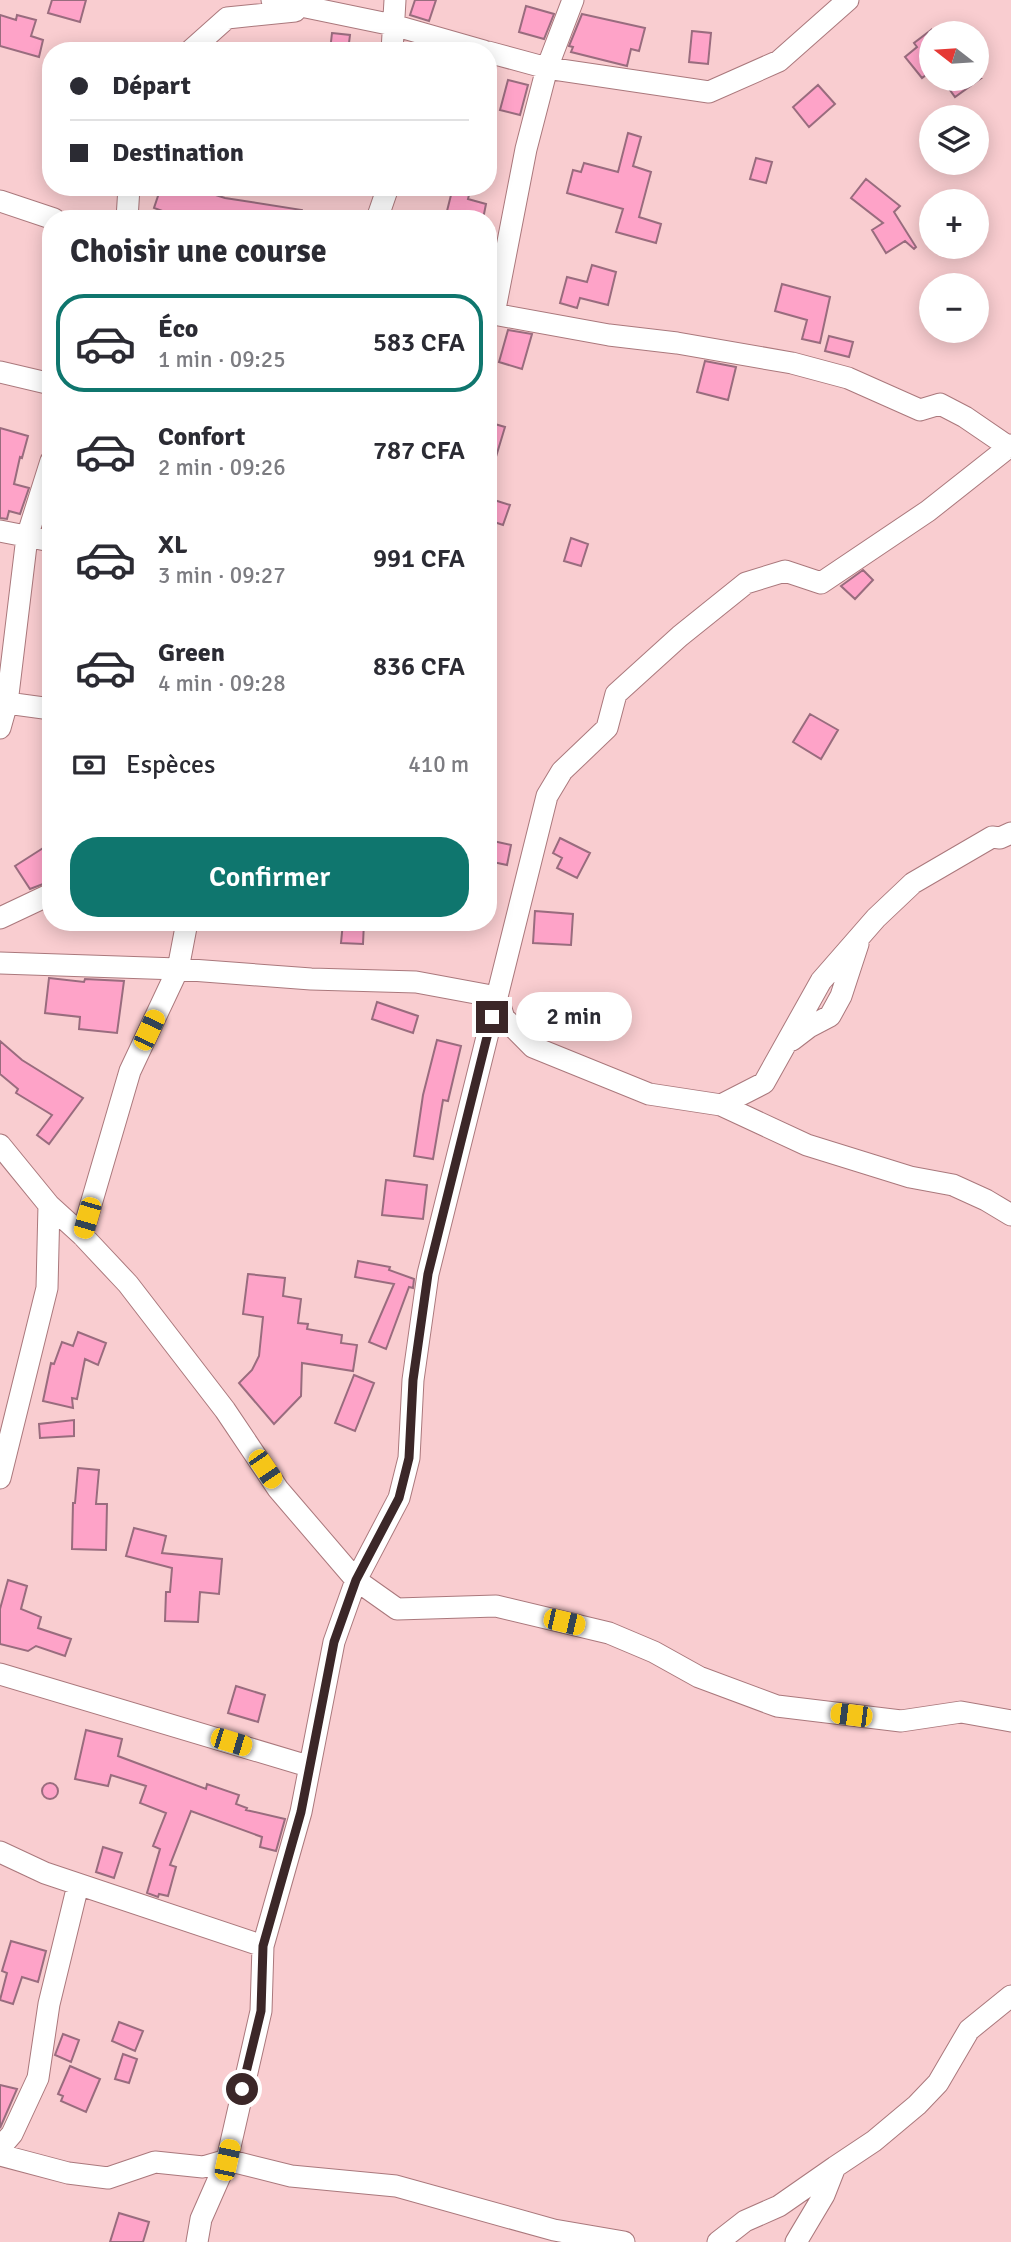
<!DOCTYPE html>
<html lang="fr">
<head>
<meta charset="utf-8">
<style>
	:root { --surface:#fff; --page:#f2f2f3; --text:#2b2b33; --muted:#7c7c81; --line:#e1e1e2; --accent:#0f766e }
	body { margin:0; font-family:Signika,sans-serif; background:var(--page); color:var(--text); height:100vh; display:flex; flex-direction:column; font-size:26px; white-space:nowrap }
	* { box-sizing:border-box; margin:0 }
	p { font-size:23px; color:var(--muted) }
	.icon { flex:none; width:38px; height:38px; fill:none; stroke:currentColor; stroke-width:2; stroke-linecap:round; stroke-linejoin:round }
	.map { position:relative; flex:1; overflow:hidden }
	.panel { position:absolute; left:42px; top:210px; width:455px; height:721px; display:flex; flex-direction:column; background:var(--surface); border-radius:28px; box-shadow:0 4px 18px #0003 }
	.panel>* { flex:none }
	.hud { position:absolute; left:42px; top:42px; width:455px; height:154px; border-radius:28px; box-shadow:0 4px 18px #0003; display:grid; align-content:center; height:154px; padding:0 28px; background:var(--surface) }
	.needle { width:46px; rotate:287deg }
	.tools { position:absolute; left:919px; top:21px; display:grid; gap:14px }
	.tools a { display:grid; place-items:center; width:70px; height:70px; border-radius:50%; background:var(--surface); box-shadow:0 4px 18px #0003; font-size:35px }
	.end { position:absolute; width:32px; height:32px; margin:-16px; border:9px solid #3b2728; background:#fff; box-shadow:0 0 0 4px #fff }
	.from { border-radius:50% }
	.bubble { position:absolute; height:49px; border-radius:24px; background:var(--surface); box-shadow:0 4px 18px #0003; font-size:23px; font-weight:600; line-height:49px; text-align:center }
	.car { position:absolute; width:21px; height:42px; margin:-21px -10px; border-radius:9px; box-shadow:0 0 5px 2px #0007; background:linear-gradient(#f5c518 24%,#345 0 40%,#f5c518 0 76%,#345 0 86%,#f5c518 0) }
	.hud b { display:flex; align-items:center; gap:24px; height:66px; font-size:26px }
	.hud b+b { border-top:2px solid var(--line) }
	.hud i { width:18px; height:18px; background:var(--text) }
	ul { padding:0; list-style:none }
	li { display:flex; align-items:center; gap:21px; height:98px; margin:0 14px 10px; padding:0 14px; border:4px solid transparent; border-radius:28px }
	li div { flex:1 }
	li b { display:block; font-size:26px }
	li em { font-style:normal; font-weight:600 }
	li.selected { border-color:var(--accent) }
	li>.icon { width:63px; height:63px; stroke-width:1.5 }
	h2 { padding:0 28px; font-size:32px; line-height:84px }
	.pay { display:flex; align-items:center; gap:18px; height:77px; padding:0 28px; font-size:26px }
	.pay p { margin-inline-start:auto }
	.button { display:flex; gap:14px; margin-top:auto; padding:14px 28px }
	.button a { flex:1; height:80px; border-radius:28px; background:var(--accent); color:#fff; font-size:28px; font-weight:600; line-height:80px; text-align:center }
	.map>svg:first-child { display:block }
</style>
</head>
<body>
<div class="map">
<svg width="1011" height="2242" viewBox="0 0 1011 2242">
	<rect width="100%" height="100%" fill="#f9cdd0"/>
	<path fill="#fea3c8" stroke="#996c7e" stroke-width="2" d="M52 0H86L80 22 48 13Z
		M415 0H436L429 21 410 15Z
		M526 6 554 14 544 39 519 32Z
		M582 14 645 28 639 51 631 49 627 66 571 52 573 47 569 46Z
		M0 15 16 20 17 15 36 20 31 36 43 40 39 57 0 46Z
		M931 30V71L922 78 905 57 917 47 914 43Z
		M692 31 711 33 708 64 689 62Z
		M332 33 350 35 348 51H330Z
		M942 79H980L955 97Z
		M508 80 528 85 520 115 500 110Z
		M818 85 835 104 809 127 793 107Z
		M628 133 641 137 633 166 651 172 639 217 661 224 656 243 616 232 623 209 567 193 573 170 581 172 584 163 618 172Z
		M756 158 772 162 766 183 750 179Z
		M866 179 900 206 894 212 916 247 914 249 905 241 886 253 872 230 883 223 851 198Z
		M161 187H180L196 193 197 189 225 198 302 210V219H197L180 214 179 217 154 208Z
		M453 187H471L468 199 486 204 483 219H445Z
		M592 265 616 272 608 305 580 298 577 308 560 303 567 277 587 282Z
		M782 284 830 297 820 343 802 339 807 320 775 311Z
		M508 330 532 334 522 369 499 362Z
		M829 336 853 342 849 357 825 351Z
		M705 361 736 367 728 400 697 392Z
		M488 422 505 427 492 470H488Z
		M0 428 28 436 22 458 20 457 14 484 29 488 20 514 9 511 7 519 0 518Z
		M494 500 510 505 503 525 488 520Z
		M571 538 588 544 581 566 564 561Z
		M863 570 873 580 855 599 841 586Z
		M810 714 838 730 821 759 793 742Z
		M560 838 590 853 577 878 557 868 562 858 553 853Z
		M493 841 511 845 507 865 488 861Z
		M51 843V881L30 889 15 866Z
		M535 911 573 914 571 945 533 943Z
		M343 922H364L363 944 341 943Z
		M49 978 84 982 85 979 124 981 117 1033 79 1029 80 1017 45 1013Z
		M377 1002 418 1016 413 1033 372 1019Z
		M437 1040 461 1046 448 1101 443 1100 433 1159 414 1156 423 1095Z
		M0 1041 22 1060 83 1098 49 1144 37 1135 52 1115 16 1093 18 1089 0 1074Z
		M386 1180 427 1185 423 1219 382 1215Z
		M358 1261 390 1267 389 1270 414 1279 413 1288 409 1287 386 1349 369 1342 394 1284 355 1277Z
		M248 1274 285 1278 283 1296 301 1299 298 1323 308 1324 307 1329 342 1335 341 1343 357 1345 353 1371 302 1363 301 1396 274 1424 239 1383 252 1370 259 1356 263 1317 243 1314Z
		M78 1332 106 1343 98 1365 85 1359 77 1399 72 1398 73 1408 43 1401 51 1363 54 1364 62 1342 73 1346Z
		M354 1375 374 1383 355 1431 335 1423Z
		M74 1420V1436L40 1438 39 1424Z
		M78 1468 99 1470 96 1504H107L106 1550 72 1549 73 1503H75Z
		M134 1528 166 1536 162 1553 222 1559 219 1594 200 1592 198 1622 165 1621 166 1592H170L172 1568 126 1556Z
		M8 1580 27 1586 21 1609 41 1617 38 1628 71 1639 65 1656 36 1646 28 1651 0 1644V1609Z
		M236 1686 265 1695 258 1722 228 1713Z
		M86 1730 122 1739 118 1756 206 1789 207 1784 239 1795 236 1804 247 1808 246 1810 285 1819 276 1851 260 1847 262 1837 191 1811 170 1865 176 1867 168 1896 159 1894 158 1897 147 1893 160 1849 153 1846 166 1813 140 1803 146 1786 111 1775 108 1786 75 1779Z
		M42 1791a8 8 0 1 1 16 0a8 8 0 1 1-16 0Z
		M103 1847 122 1853 114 1878 96 1872Z
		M11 1941 46 1951 38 1982 22 1977 13 2004 0 2000 7 1973 2 1971Z
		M119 2022 143 2031 135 2051 112 2041Z
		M63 2034 79 2040 71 2062 55 2055Z
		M123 2054 137 2059 129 2083 115 2079Z
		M70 2066 100 2079 86 2112 61 2101 63 2096 58 2094Z
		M0 2085 17 2089 0 2128Z
		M119 2213 149 2222 143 2242H110Z"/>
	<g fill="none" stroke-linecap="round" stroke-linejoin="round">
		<g stroke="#aa787c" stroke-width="23">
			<path id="minor" d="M272 0 393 25 484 51
				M190 51 227 18 295 11
				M392 51 395 0
				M488 52 547 68 709 92 779 61 848 0
				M0 201 54 219
				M127 219 129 187
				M377 219 388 187
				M488 313 609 335 677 343 792 363 848 378 920 410 940 404 965 417 1009 447 1011 445
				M494 314 526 149 547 68 573 0
				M0 372 51 384
				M0 531 51 541
				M7 703 51 709
				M0 728 7 703 27 537 51 461
				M0 918 51 894
				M0 963 178 969 311 979 416 982 497 997 504 1018 533 1047 649 1094 721 1105 764 1083 821 981 876 918 913 883 992 837 1000 838 1011 833
				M792 1040 809 1027 830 1016 841 996 858 944
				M721 1105 807 1145 910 1177 953 1185 986 1200 1011 1215
				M0 1145 49 1205 82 1235 128 1284 225 1410 278 1489 356 1580 397 1609 496 1606 609 1633 654 1652 699 1677 777 1706 901 1721 961 1712 1011 1721
				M82 1235 130 1071 178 969 187 922
				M0 1478 47 1288 49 1205
				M0 1674 308 1766
				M0 1852 45 1873 263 1946
				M0 2148 12 2134 38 2078 49 2004 78 1885
				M0 2155 68 2173 108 2178 155 2162 203 2167 227 2160 291 2176 396 2186 554 2230 624 2242
				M197 2242 201 2219 227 2160 261 2011 263 1946 301 1812 334 1642 356 1580 399 1498 409 1458 413 1380 428 1274 547 796 562 771 607 728 616 694 680 636 746 583 785 571 821 583 928 511 1009 447
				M718 2242 745 2221 779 2206 835 2167
				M796 2242 824 2195 835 2167 874 2141 917 2105 938 2083 969 2030 1011 1996"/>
		</g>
		<use href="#minor" stroke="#fff" stroke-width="21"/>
	</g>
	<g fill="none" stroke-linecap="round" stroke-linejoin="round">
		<path stroke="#3b2728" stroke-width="9" d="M242 2089 261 2011 263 1946 301 1812 334 1642 356 1580 399 1498 409 1458 413 1380 428 1274 492 1017"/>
	</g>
</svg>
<div class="tools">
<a><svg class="needle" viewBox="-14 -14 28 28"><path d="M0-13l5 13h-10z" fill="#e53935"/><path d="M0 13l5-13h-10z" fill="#7c7c81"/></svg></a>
<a><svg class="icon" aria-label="layers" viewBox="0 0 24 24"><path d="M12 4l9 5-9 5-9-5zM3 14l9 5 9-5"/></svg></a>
<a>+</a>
<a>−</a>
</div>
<i class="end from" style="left:242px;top:2089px"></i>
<i class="end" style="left:492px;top:1017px"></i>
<div class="bubble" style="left:516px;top:992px;width:116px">2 min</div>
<i class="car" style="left:149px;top:1030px;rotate:25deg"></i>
<i class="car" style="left:87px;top:1218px;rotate:196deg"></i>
<i class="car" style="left:265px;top:1469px;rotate:146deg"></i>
<i class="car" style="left:564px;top:1622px;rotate:103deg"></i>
<i class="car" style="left:851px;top:1715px;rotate:277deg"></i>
<i class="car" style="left:231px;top:1742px;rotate:107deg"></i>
<i class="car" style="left:227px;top:2160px;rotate:12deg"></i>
<div class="hud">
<b><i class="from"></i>Départ</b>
<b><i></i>Destination</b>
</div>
<section class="panel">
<h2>Choisir une course</h2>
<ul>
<li class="selected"><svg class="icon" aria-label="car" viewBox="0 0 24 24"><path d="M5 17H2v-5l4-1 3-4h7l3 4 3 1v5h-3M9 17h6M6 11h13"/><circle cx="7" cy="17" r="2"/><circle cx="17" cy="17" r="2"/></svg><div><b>Éco</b><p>1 min · 09:25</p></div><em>583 CFA</em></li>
<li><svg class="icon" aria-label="car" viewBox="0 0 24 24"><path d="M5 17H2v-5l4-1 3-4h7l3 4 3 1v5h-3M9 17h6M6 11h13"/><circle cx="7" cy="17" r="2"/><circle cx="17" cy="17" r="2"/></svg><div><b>Confort</b><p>2 min · 09:26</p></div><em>787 CFA</em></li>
<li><svg class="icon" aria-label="car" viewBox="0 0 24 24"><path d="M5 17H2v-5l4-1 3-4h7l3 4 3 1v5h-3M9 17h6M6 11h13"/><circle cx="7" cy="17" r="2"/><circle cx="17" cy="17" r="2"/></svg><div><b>XL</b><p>3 min · 09:27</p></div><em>991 CFA</em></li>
<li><svg class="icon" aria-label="car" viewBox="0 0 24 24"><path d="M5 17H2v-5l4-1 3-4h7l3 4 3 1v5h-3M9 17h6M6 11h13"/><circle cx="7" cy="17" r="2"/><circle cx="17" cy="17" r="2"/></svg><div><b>Green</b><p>4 min · 09:28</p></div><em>836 CFA</em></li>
</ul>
<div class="pay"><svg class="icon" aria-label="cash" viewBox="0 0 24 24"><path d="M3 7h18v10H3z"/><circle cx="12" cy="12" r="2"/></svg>Espèces<p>410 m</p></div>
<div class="button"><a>Confirmer</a></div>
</section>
</div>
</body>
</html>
